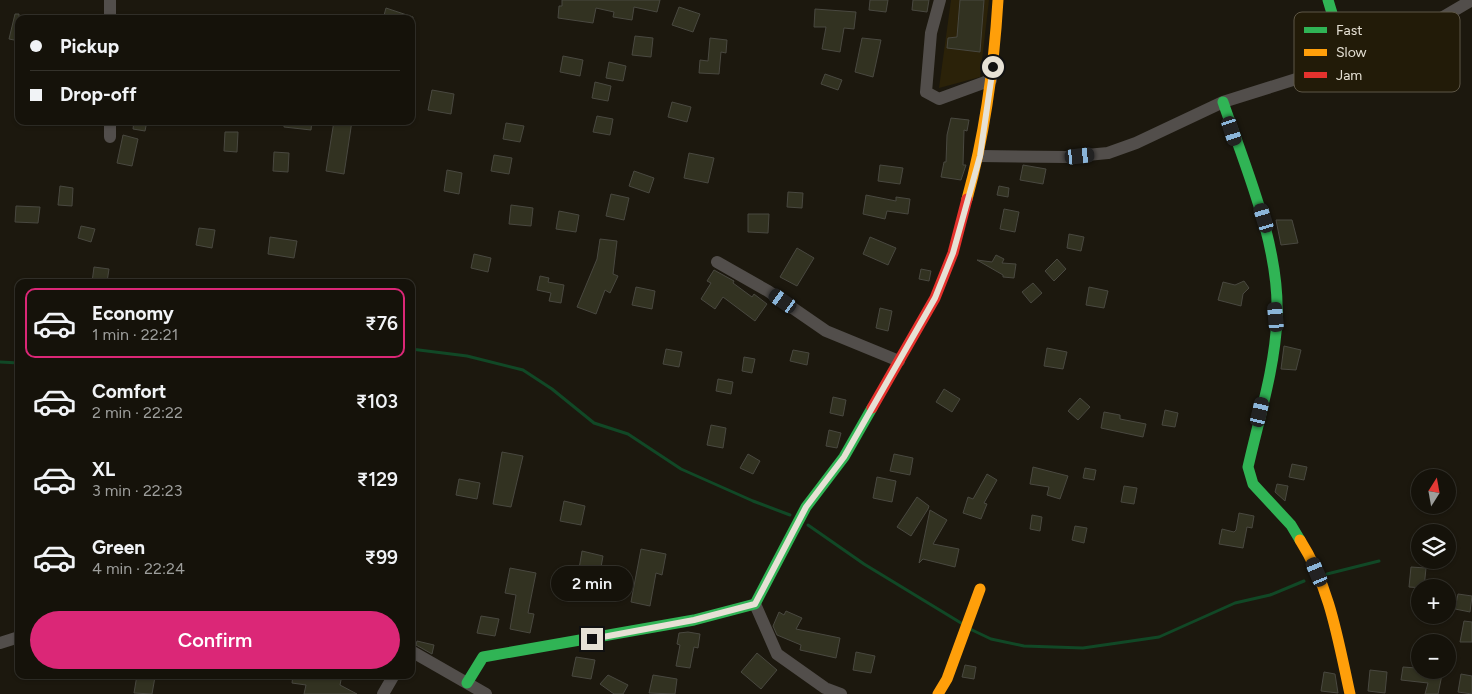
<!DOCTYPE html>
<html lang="en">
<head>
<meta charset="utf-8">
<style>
	:root { --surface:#15120a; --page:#222018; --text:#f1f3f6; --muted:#9d9e9c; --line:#34322b; --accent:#db2777 }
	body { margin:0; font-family:Figtree,sans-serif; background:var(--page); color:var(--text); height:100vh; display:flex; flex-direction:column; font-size:19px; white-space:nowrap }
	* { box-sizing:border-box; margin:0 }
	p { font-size:16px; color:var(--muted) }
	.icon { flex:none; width:28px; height:28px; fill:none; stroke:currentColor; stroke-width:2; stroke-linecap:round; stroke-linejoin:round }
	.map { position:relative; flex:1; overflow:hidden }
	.panel { position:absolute; left:15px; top:279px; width:400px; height:400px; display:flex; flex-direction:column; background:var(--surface); border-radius:10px; box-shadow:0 1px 4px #0004,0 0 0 1px var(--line) }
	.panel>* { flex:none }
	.hud { position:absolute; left:15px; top:15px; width:400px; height:110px; border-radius:10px; box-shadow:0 1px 4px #0004,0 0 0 1px var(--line); display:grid; align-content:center; height:110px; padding:0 15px; background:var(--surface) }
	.needle { width:32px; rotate:11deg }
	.tools { position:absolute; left:1411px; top:469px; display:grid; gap:10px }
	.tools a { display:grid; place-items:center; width:45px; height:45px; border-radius:50%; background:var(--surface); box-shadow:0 1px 4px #0004,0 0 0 1px var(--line); font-size:25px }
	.end { position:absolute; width:22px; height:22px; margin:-11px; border:6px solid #e6e1d5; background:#111; box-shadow:0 0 0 2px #111 }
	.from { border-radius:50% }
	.bubble { position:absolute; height:35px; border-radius:18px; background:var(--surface); box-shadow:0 1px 4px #0004,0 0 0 1px var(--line); font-size:16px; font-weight:600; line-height:35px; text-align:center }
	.car { position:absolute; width:15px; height:30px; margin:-15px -8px; border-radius:6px; box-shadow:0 0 4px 1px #0007; background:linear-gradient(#222 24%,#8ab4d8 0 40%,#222 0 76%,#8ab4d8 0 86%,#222 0) }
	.hud b { display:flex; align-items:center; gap:18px; height:48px; font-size:19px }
	.hud b+b { border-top:1px solid var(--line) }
	.hud i { width:12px; height:12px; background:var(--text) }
	ul { padding:9px 0 0; list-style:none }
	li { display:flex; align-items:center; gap:15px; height:70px; margin:0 10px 8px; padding:0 5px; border:2px solid transparent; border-radius:10px }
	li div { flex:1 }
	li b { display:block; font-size:19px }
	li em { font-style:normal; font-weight:600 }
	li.on { border-color:var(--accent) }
	li>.icon { width:45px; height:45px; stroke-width:1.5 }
	.primary-button { display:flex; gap:10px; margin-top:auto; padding:10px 15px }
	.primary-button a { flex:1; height:58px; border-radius:30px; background:var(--accent); color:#fff; font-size:20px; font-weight:600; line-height:58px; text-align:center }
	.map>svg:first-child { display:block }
</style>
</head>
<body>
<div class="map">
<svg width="1472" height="694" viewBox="0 0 1472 694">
	<rect width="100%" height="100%" fill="#1c180e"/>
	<path fill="#2b2209" d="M951 0H989L980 77 939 88Z"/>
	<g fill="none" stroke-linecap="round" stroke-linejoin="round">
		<path stroke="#114826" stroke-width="3" d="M411 349 467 356 523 370 552 389 594 423 628 434 681 469 753 501 790 515
			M0 362 19 363
			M808 525 864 564 961 623
			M1327 574 1379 561
			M970 629 991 639 1024 646 1083 648 1159 637 1235 603 1270 595 1304 581"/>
	</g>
	<path fill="#323221" stroke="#494840" d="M562 0H660L657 12 634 7 632 20 613 17 614 12 596 8 593 23 558 18 559 6H562Z
		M870 0H888L886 12 869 10Z
		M913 0H929L927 12 912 10Z
		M960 0H984L980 52 947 48 948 38 957 37Z
		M679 7 700 14 693 32 672 25Z
		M386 8 413 17V19H383Z
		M815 9 856 12 854 29 844 28 840 52 822 49 826 27H814Z
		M15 14H19V41L9 39Z
		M635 36 653 38 651 57 632 55Z
		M710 38 727 40 726 53 721 52 719 74 699 73 700 60 708 61Z
		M862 38 881 40 873 77 855 72Z
		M563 56 583 60 580 76 560 72Z
		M609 62 626 66 623 81 606 78Z
		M825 74 842 80 838 90 821 84Z
		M595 82 611 86 608 101 592 98Z
		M432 90 454 94 451 114 428 110Z
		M672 102 691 107 687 122 668 117Z
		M597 116 613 119 610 135 593 132Z
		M951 118 969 120 967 131 964 130 963 165H966L961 180 941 177 944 162H946L947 135Z
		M134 121H147L145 131 133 129Z
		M284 121H312L311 130 284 127Z
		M334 121H352L344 174 326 171Z
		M506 123 524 126 520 142 503 139Z
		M225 132H238L237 152 224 151Z
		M123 135 138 139 132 166 117 163Z
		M274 152 289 153 288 172 273 171Z
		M689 153 714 158 708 183 684 178Z
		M494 155 512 158 509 174 491 171Z
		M880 165 903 168 900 184 878 181Z
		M1023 165 1046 169 1043 184 1020 180Z
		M447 170 462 173 459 194 444 191Z
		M634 171 654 178 649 193 629 186Z
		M60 186 73 188 72 206 58 205Z
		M999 186 1009 188 1008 197 997 195Z
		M788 192 803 193 802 208 787 207Z
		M611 194 629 198 624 220 606 216Z
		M866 195 896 201V197L910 199 908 214 887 211 885 219 863 214Z
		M511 205 533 208 531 226 509 224Z
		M16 206 40 207 38 223 15 222Z
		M1004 209 1019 212 1015 232 1000 229Z
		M559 211 579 215 576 232 556 229Z
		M748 214H769L768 233 748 232Z
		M1276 220H1292L1298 243 1281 245Z
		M81 226 95 229 91 242 78 238Z
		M199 228 215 230 212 248 196 245Z
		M1069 234 1084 237 1081 251 1067 248Z
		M270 237 297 241 294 258 268 254Z
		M870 237 896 248 888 265 863 254Z
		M600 239 617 241 613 274 618 276 610 293 605 290 596 314 577 307 597 259Z
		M797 248 814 258 797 286 780 277Z
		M474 254 491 258 488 272 471 268Z
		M996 255 1004 259 1002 263 1016 264 1014 278 1003 277V275L977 260 992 262Z
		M1057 259 1066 269 1054 281 1045 271Z
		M94 267 109 269 107 282H92Z
		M921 269 931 271 929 281 919 279Z
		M714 270 734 281 733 283 752 297 754 294 767 304 755 321 723 297 715 309 701 299 711 283 707 281Z
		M540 276 549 278 548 282 564 285 561 303 549 301 551 293 537 290Z
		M1244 281 1249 288 1243 294 1241 306 1218 300 1223 282 1235 285Z
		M1033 283 1042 293 1031 303 1022 292Z
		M636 287 655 291 652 309 632 305Z
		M1089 287 1108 291 1104 308 1086 305Z
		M880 308 892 311 888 331 876 328Z
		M1284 346 1301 350 1296 370 1281 369Z
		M1047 348 1067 352 1063 369 1044 366Z
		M666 349 682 352 679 367 663 364Z
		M793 350 809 353 807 365 790 361Z
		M744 357 755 359 752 373 742 371Z
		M718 379 733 382 731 394 716 391Z
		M944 389 960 399 952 412 936 402Z
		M833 397 846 400 843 416 830 413Z
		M1080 398 1090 407 1078 420 1068 411Z
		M1165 410 1178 413 1175 427 1162 425Z
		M1104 412 1120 415V419L1146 424 1143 437 1101 428Z
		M711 425 726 428 723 448 707 445Z
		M829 430 841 433 837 448 826 446Z
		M502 452 523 456 511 507 493 504Z
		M748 454 760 461 753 474 740 468Z
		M894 454 913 458 910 475 890 471Z
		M1292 464 1307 467 1304 480 1289 477Z
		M1033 467 1068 476 1060 499 1047 495 1049 487 1030 484Z
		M1085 468 1096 470 1094 480 1083 478Z
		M987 474 997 480 984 503 987 504 981 519 963 513 968 497 973 499Z
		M877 477 896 481 892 502 873 498Z
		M459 479 480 483 477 499 456 495Z
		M1277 484 1288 486 1285 501 1275 492Z
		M1124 486 1137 488 1134 504 1121 502Z
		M917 497 929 506 928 509 911 536 897 527Z
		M564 501 585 506 581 525 560 521Z
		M930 510 947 520 933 544 959 549 955 567 923 559 919 563Z
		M1239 513 1254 516 1252 528 1247 527 1243 548 1219 544 1222 529 1234 532 1236 530Z
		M1032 515 1042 517 1040 531 1030 529Z
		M1075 526 1087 528 1084 543 1072 540Z
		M641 549 666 554 662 575 656 573 650 606 631 602Z
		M582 551 603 556 600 573 579 569Z
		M1411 567 1426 568 1424 588 1409 587Z
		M510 568 536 573 528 613 534 614 530 633 510 629 516 595 505 593Z
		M562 579 577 582 573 601 558 598Z
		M1458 594 1472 596 1470 612 1455 609Z
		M786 611 802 618 796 629 840 638 836 658 800 650 801 645 777 635 773 626 779 612 784 615Z
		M481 616 499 619 495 636 477 633Z
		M1464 621 1472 622V642H1460Z
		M688 632 700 634 698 648 694 647 690 668 676 666 680 645 677 644 679 633Z
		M417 641 434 645 432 654 416 645Z
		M856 652 875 656 871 673 853 670Z
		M757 653 777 670 761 689 741 672Z
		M576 657 595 660 591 679 572 676Z
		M965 665 976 667 974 679 962 677Z
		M1403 667 1443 670 1438 694H1425L1428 683 1401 680Z
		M1370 670 1387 672 1385 693 1368 691Z
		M1324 672 1335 674 1338 693 1321 691Z
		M1461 674 1472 676V694L1458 692Z
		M137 675 155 677 152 694 134 693Z
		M293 675H342L340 685 357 694H304L306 685 292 683Z
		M608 675 628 685 623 694H614L600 684Z
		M653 675 677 679 675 694 649 693Z"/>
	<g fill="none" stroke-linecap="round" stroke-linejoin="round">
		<path stroke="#524e4b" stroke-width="12" d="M940 0 931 33 926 92 939 99 991 80
			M110 19V0
			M110 137V121
			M979 156 1066 157 1108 153 1136 143 1223 102 1347 63 1370 60 1472 0
			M717 262 768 291 826 331 899 361
			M755 604 777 654 825 688 841 694
			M0 643 19 637
			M411 651 486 694
			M383 694 394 675"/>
		<path stroke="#30b455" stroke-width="11" d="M1328 0 1347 63
			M1223 102C1246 169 1280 246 1277 318 1275 368 1259 418 1248 467L1253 484 1291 525 1300 540
			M467 683 483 657 694 620 755 604 806 507 844 457 872 408"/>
		<path stroke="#ff9f0a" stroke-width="11" d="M967 199C985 134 994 67 998 0
			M1300 540C1330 587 1338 640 1350 694
			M938 694 947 679 980 589"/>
		<path stroke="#e5322d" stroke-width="11" d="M872 408 935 298 953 253 967 199"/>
	</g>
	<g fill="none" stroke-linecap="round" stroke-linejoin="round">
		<path stroke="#e6e1d5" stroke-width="6" d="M592 639 694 620 755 604 806 507 844 457 935 298 953 253 980 156 993 67"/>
	</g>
	<rect x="1294" y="12" width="166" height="80" rx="8" fill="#221b08" stroke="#5d5646" stroke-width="1"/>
	<rect x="1304" y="27" width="23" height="6" fill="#30b455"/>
	<rect x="1304" y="49" width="23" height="7" fill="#ff9f0a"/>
	<rect x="1304" y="72" width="23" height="6" fill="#e5322d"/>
	<g font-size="14" fill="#e6e1d5">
		<text x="1336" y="35">Fast</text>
		<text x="1336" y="57">Slow</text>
		<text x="1336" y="80">Jam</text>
	</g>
</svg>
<div class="tools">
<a><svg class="needle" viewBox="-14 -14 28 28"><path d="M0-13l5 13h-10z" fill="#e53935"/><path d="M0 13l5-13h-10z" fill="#9d9e9c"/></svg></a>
<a><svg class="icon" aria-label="layers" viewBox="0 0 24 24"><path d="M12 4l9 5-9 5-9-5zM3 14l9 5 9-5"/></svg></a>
<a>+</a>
<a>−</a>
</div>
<i class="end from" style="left:993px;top:67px"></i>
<i class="end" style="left:592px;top:639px"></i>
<div class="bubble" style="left:551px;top:566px;width:82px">2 min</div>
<i class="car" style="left:1232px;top:131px;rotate:162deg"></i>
<i class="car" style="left:1080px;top:156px;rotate:84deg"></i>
<i class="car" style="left:1264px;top:218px;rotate:343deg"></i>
<i class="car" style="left:783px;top:301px;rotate:305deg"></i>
<i class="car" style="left:1276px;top:317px;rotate:355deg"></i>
<i class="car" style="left:1260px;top:412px;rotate:13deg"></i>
<i class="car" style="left:1317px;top:572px;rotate:337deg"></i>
<div class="hud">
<b><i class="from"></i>Pickup</b>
<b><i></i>Drop-off</b>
</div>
<section class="panel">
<ul>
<li class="on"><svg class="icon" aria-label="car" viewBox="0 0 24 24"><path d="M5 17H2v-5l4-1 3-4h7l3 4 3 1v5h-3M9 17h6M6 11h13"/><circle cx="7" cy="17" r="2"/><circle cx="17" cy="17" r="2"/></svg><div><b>Economy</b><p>1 min · 22:21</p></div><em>₹76</em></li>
<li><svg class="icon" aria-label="car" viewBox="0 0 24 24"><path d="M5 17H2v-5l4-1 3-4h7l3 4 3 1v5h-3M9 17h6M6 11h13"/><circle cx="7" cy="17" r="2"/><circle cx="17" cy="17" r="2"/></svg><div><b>Comfort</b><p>2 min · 22:22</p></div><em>₹103</em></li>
<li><svg class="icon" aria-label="car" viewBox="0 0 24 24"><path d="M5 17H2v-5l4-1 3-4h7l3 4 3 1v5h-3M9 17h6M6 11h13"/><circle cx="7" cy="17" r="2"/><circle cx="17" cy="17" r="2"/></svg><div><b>XL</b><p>3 min · 22:23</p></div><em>₹129</em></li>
<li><svg class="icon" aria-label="car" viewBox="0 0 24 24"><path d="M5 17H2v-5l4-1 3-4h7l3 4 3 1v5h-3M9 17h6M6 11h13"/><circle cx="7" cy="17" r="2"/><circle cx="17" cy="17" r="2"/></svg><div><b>Green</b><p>4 min · 22:24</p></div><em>₹99</em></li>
</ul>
<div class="primary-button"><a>Confirm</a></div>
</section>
</div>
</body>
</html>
